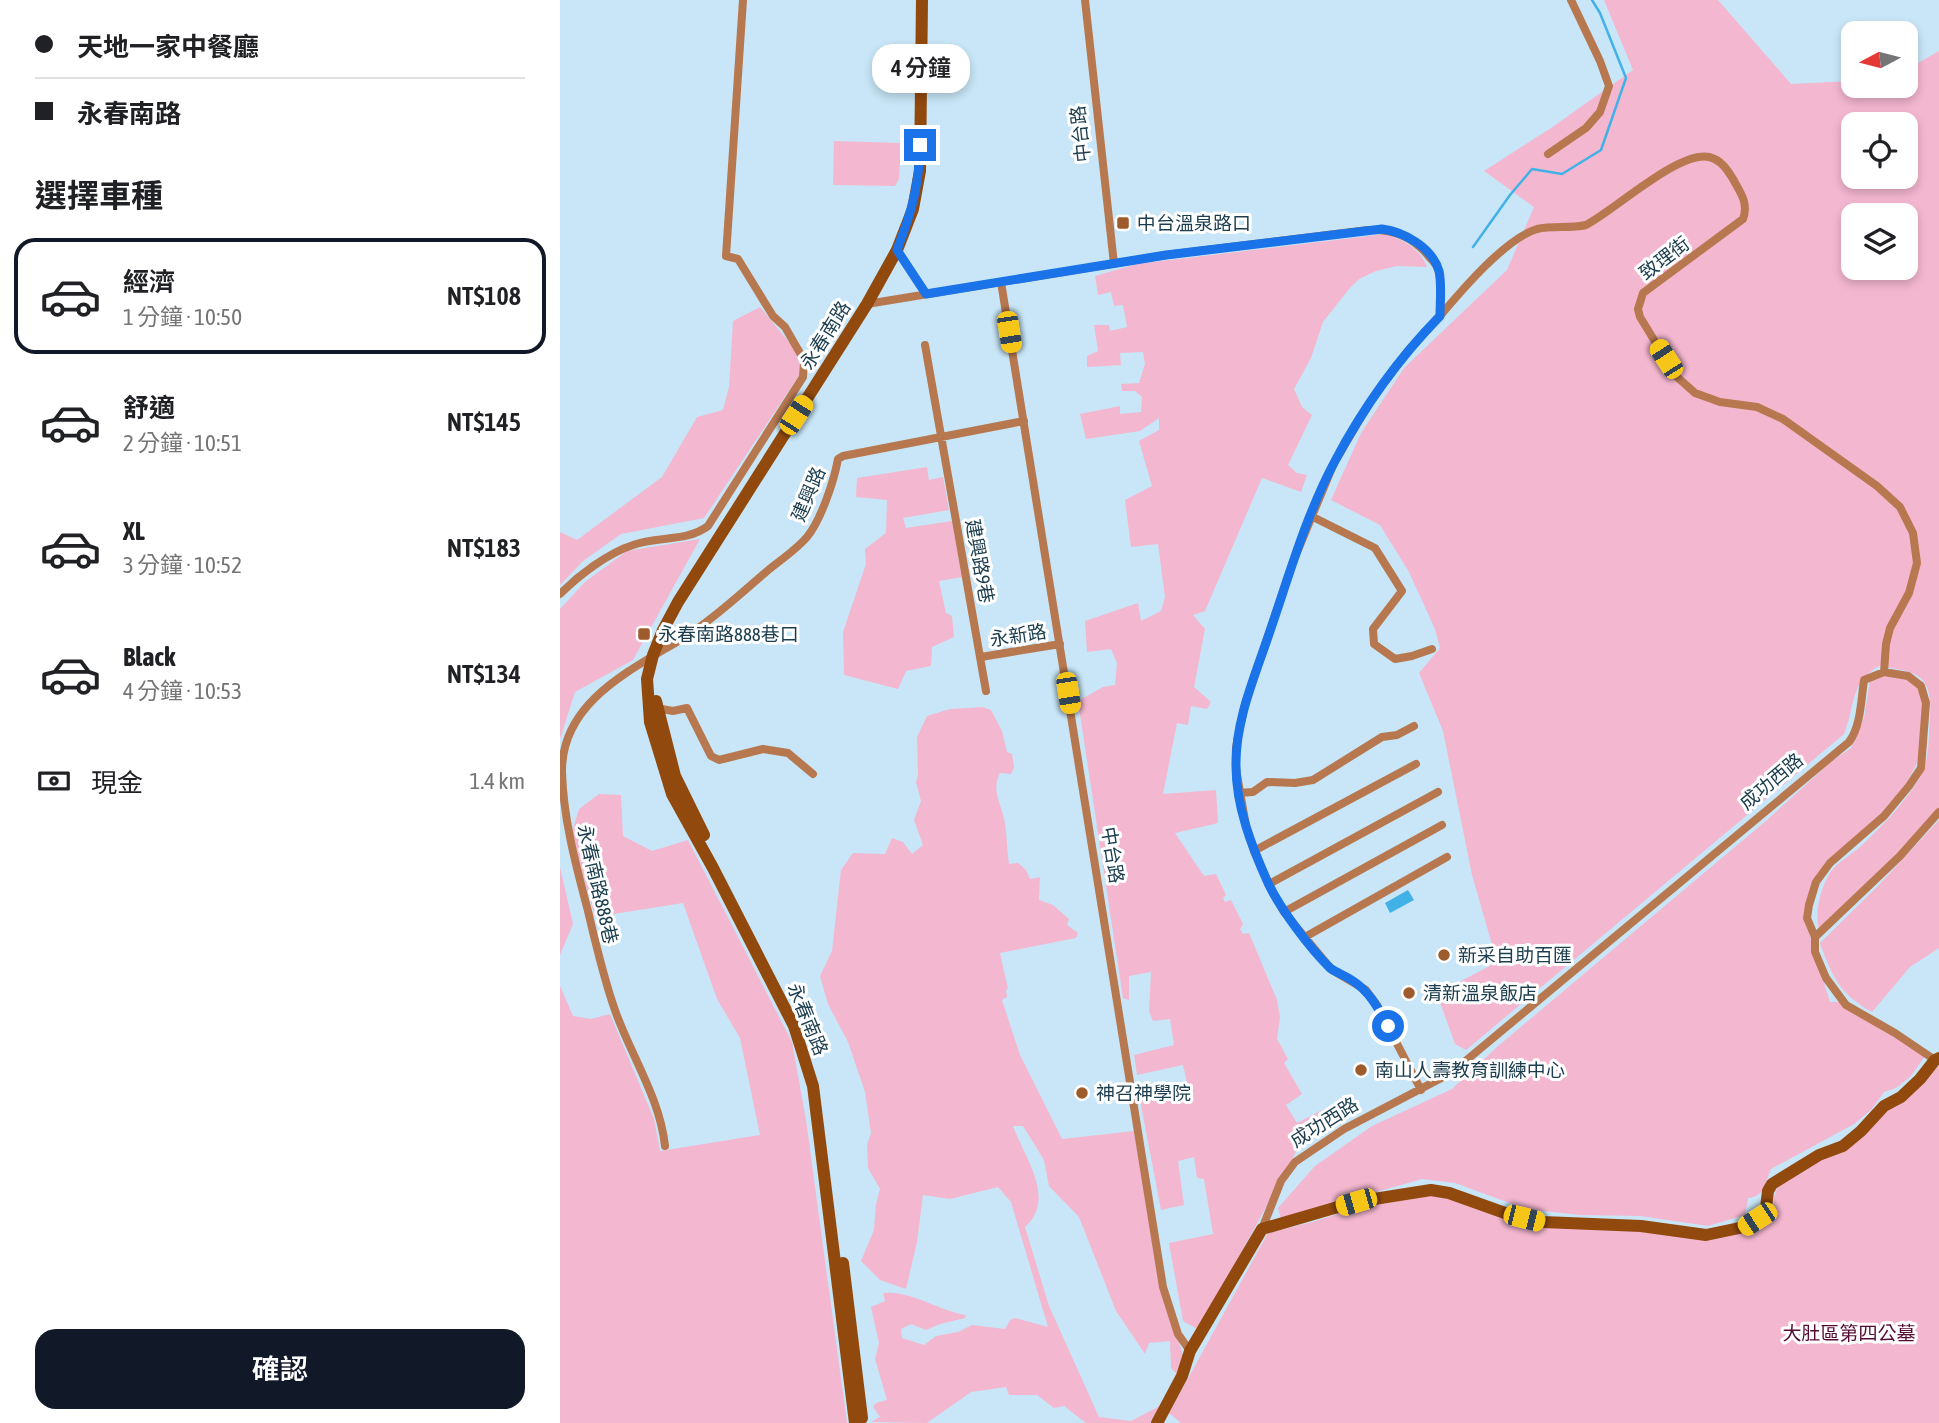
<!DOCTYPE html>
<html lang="zh-TW">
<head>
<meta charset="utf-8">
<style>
	:root { --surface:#fff; --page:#f2f2f2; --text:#202124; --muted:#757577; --line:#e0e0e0; --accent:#111827 }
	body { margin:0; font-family:"Asap Condensed","Noto Sans TC",sans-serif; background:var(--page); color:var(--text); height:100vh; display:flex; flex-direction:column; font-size:26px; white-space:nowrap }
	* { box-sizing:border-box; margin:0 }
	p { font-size:23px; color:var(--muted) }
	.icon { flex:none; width:38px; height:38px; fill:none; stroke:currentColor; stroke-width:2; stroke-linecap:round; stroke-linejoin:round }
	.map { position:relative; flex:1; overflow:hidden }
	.drawer { display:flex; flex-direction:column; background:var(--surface); width:560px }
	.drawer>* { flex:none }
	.hud { display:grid; align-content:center; height:154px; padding:0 35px; background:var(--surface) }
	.needle { width:46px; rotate:263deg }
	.buttons { position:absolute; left:1281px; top:21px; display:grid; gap:14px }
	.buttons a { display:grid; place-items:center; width:77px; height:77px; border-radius:14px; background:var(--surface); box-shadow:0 4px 10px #0003; font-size:35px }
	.end { position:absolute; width:32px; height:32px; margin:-16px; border:9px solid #1a73e8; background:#fff; box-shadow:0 0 0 4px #fff }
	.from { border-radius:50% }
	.bubble { position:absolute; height:49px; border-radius:21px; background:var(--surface); box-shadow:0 4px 10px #0003; font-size:23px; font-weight:600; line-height:49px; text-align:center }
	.car { position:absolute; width:21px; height:42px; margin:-21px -10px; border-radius:9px; box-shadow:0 0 5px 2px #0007; background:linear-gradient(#f5c518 24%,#345 0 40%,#f5c518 0 76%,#345 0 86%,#f5c518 0) }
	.hud b { display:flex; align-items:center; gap:24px; height:66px; font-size:26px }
	.hud b+b { border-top:2px solid var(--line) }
	.hud i { width:18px; height:18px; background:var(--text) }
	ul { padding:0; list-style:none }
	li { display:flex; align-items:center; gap:21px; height:116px; margin:0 14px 10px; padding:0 21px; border:4px solid transparent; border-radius:21px }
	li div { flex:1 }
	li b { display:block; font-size:26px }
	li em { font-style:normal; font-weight:600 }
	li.on { border-color:var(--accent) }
	li>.icon { width:63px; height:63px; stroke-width:1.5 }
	h2 { padding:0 35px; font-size:32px; line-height:84px }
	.pay { display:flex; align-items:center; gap:18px; height:77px; padding:0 35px; font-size:26px }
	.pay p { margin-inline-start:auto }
	.cta { display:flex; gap:14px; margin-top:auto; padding:14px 35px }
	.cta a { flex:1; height:80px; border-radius:21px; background:var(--accent); color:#fff; font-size:28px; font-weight:600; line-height:80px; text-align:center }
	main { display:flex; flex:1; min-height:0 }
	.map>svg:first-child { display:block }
</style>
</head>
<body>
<main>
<section class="drawer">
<div class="hud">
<b><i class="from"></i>天地一家中餐廳</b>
<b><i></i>永春南路</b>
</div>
<h2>選擇車種</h2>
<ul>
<li class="on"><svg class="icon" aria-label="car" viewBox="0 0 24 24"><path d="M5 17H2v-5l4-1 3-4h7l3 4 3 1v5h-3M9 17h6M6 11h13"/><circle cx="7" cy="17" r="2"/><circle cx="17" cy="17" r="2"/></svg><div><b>經濟</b><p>1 分鐘 · 10:50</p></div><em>NT$108</em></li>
<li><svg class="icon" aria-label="car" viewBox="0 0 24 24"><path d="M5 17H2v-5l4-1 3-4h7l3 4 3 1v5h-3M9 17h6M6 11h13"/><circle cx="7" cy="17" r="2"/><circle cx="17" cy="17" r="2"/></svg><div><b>舒適</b><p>2 分鐘 · 10:51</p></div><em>NT$145</em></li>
<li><svg class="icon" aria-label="car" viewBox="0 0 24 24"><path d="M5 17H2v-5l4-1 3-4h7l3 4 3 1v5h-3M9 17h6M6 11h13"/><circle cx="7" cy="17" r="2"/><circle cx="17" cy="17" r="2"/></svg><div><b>XL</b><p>3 分鐘 · 10:52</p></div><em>NT$183</em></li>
<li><svg class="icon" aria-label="car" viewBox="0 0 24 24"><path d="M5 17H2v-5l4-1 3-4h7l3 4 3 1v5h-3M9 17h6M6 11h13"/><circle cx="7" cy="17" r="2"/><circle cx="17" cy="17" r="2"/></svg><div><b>Black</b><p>4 分鐘 · 10:53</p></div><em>NT$134</em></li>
</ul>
<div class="pay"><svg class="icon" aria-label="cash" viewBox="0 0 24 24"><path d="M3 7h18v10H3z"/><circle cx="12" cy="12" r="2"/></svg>現金<p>1.4 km</p></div>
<div class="cta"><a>確認</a></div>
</section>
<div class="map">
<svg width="1379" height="1423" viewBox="0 0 1379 1423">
	<rect width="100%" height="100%" fill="#c8e6f7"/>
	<path fill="#f4b7d0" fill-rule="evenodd" d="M1044 0H1158L1231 84 1293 81V86H1346V70L1379 51V813L1260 932C1253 915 1261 885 1272 870 1280 861 1292 854 1301 846 1319 830 1359 788 1365 766 1369 751 1369 733 1370 717 1373 673 1356 672 1319 666 1289 684 1296 704 1284 734L906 1050 895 1044 877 994 937 962 912 875 883 731 859 673 880 648 875 629 849 572 820 525 771 500 801 433 844 368 947 270 974 207 924 171 991 128 1073 70ZM1293 124H1346V177H1293ZM1293 215H1346V268H1293Z
		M274 141 341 143 339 179 335 186 273 185Z
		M825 234C842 239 861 249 867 267L837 266 816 271 799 279 789 289 763 322 751 358 734 389 742 407 752 415 728 465 737 473 747 475 741 492 702 478 645 611 633 615 645 629 634 687 651 702 647 709 631 706 628 725 617 723 603 794 656 790 658 823 615 833 644 876 656 874 666 895 663 898 665 902 671 900 683 924 680 929 683 934 689 933 717 1000 720 1017 717 1039 728 1059 724 1063 742 1094 726 1105 737 1123 778 1102 784 1118 737 1150 639 1330 623 1321 609 1243 653 1234 644 1179 637 1178 634 1157 618 1161 624 1205 601 1210 580 1100 629 1091 623 1065 577 1075 574 1055 614 1045 610 1019 593 1021 589 1011 591 972 569 976V1000L563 998 518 701 543 687 555 685 557 663 551 649 527 652 525 621 578 603 581 621 601 611 605 597 598 544 571 547 565 500 592 486 579 441 599 430V418L580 431 526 439 520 414 560 406V414L581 412 582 397 575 391H562L561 384 579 383 585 364 583 352 560 353 561 365 527 367V356L538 351 534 325H549L550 331 567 327 563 305 554 306 551 292 538 295 535 276 577 264Z
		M200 307 238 353 240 374 144 518 61 534 23 561 0 585V532L17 540 102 477 137 417 163 410 169 387 173 321Z
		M367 467 369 480 383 477 389 510 343 518 346 528 392 521 402 577 379 581 386 613 392 616 394 637 372 647 371 666 346 671 338 689 284 675 283 632 306 564 305 549 326 533 327 500 296 497 297 478Z
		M140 539 73 660 15 692 0 739V609L25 582 67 551Z
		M1320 675 1348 679 1359 687 1362 699V737L1357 763 1346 784 1315 820 1262 869 1249 908 1251 941 1270 1002H1283L1367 1053 1351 1076 1336 1088 1324 1092 1311 1110 1294 1124 1211 1169C1205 1182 1205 1197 1188 1198L1185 1215 1148 1226 1080 1216 1020 1215 966 1209 895 1183 862 1179 721 1219 718 1208 755 1166 812 1126 892 1089 937 1047 1207 820 1271 762 1291 748 1304 718 1310 681Z
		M423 707 431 710 442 731 447 752 452 754 454 767 451 774 440 773C430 791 443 806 445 824 447 837 447 851 449 864L458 863 466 870 470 879 480 877 479 900 493 905 509 919 507 925 518 933 516 938 440 953 448 989 446 990 447 997 442 1000 460 1055 502 1139 574 1131 601 1289 624 1358 617 1374 611 1368 610 1341 589 1343 585 1354 556 1311 519 1217 489 1186 484 1160 463 1126H453C464 1157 497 1199 465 1227L489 1306 539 1417 571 1421 600 1406 590 1423H526L504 1406 494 1408 477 1395H449L446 1387 411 1392 367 1423 311 1422 320 1417 313 1407 316 1403 327 1400 315 1359 319 1343 311 1307 325 1301 323 1293C351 1290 379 1311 406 1315L405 1318 380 1324 366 1330 351 1324 341 1329 342 1338 364 1345 376 1336 398 1332 412 1325 445 1329 450 1320 455 1318 488 1327 451 1202 438 1187 390 1199 363 1195 357 1242 346 1289 320 1280 301 1261 314 1230 316 1204 320 1189 308 1168 307 1145 311 1133 305 1092 288 1042 268 1004 260 976 272 951 281 870 293 853 325 854 332 838 343 842 352 854 363 845 354 820 361 801 356 782 358 774 357 737 367 716 390 709Z
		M39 794 61 795 63 836 92 851 128 840 232 1042 246 1120 287 1423H0V986L13 1016 31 1019 50 1014 94 1119 100 1151 200 1135 180 1038 157 999 123 903 35 917 11 835 19 809Z
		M1379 820V948L1350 967 1312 1012C1280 994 1272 977 1260 943L1317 887Z
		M0 867 13 924 0 955Z
		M1379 1065V1423H621L609 1413 708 1233 756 1221 836 1194 882 1188 965 1215 1161 1234 1210 1209 1214 1204V1197L1220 1180 1305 1131Z"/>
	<path fill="#41b1e6" d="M848 890 854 900 830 913 825 903Z"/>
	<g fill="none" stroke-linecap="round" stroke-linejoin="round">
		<path stroke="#41b1e6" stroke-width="2.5" d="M913 247 950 195 972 169 1002 174 1041 150 1066 78 1040 13 1032 0"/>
		<path stroke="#b7784f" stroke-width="8" d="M525 0 554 264
			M988 154 1026 128 1040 112 1049 86 1040 61 1011 0
			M337 250 366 294
			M441 282 603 1287 618 1334 630 1351
			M307 304 606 255 808 230C834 229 854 237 870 258 874 262 878 267 879 272 882 286 880 302 880 316L847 352 812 399 774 463 733 562 685 704 676 747V769L686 826 694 851 714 895 724 912 772 970 806 990 817 1005 861 1090
			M880 316C901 291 946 238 977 229 993 225 1010 229 1026 225 1055 210 1118 151 1149 157 1161 160 1167 169 1173 179 1180 192 1189 203 1183 219L1083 293 1078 309 1080 317 1116 376 1135 393 1160 402 1197 407 1223 419 1317 486 1340 507 1353 533 1357 563 1349 593 1330 628 1326 644 1324 672
			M365 345 426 691
			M751 516 815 548 842 591 813 629 814 644 835 659 852 656 872 649
			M0 594C19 575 48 553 73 545 98 536 127 542 148 526L243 377 244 360 225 327 213 316 178 259 166 256 183 0
			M421 657 500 644
			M96 708 113 711 127 708 151 756 159 760 203 749 228 753 253 774
			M679 793 693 792 707 782 735 783 753 780 822 737 837 735 854 726
			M694 851 856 764
			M709 884 878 792
			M724 912 882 825
			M745 937 887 857
			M1255 937 1340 856 1379 812
			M105 1146C100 1099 72 1057 56 1013 44 980 36 945 28 911 16 866 3 818 2 771 2 699 76 668 128 635 156 617 181 593 206 572 219 561 236 550 247 537 261 520 274 481 278 459L283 456 464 421
			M702 1229 721 1181 735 1162 784 1129 891 1073 1289 742C1301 726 1301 700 1304 680L1324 672 1348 676 1361 686 1366 703 1361 768 1349 786 1324 816 1270 863 1256 882 1249 905 1247 918 1255 937V952L1266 978 1286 1005 1335 1033 1375 1060"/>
		<path stroke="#91490d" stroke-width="12" d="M96 701 115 776 144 835
			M283 1263 302 1418
			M295 1423 253 1086 234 1026 153 868 112 794 90 722 87 679 93 655 103 630 118 602 307 304 337 250 353 209 360 171 362 0
			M597 1423 622 1376 630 1351 702 1229 795 1202 871 1190 889 1193 945 1213 983 1222 1081 1226 1146 1235 1184 1227 1203 1214 1206 1208 1208 1191 1212 1184 1259 1155 1283 1146 1301 1131 1324 1106 1341 1097 1360 1079 1375 1060 1379 1058"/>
	</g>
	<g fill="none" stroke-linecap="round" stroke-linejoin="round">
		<path stroke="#1a73e8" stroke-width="9" d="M360 145C359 186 352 211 337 250L366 294 606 255 822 229C844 232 872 247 879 271 882 284 880 302 880 316 838 359 803 408 775 461 746 515 729 576 709 634 695 676 675 721 676 766 676 807 692 847 708 883 721 910 749 947 770 968 777 973 786 976 793 981 810 992 818 1008 828 1026"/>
	</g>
	<g fill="#9e5b2c" stroke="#fff" stroke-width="2.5">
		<rect x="556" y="216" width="14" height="14" rx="3.5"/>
		<rect x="77" y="627" width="14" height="14" rx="3.5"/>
		<circle cx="884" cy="955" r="7"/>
		<circle cx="849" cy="993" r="7"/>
		<circle cx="801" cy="1070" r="7"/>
		<circle cx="522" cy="1093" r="7"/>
	</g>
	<g text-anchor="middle" stroke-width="6" stroke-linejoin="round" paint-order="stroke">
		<g font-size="19" fill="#1b3d4e" stroke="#fff">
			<text transform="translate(520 134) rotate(-96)" y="7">中台路</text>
			<text transform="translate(1104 258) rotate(-37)" y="7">致理街</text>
			<text transform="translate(265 335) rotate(-58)" y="7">永春南路</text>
			<text transform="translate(248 494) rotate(-67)" y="7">建興路</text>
			<text transform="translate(420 561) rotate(80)" y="7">建興路9巷</text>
			<text transform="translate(458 635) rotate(-9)" y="7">永新路</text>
			<text transform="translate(1211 781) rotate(-40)" y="7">成功西路</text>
			<text transform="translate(553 855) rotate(81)" y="7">中台路</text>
			<text transform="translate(38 884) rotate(77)" y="7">永春南路888巷</text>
			<text transform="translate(248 1019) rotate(68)" y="7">永春南路</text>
			<text transform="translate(764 1122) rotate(-32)" y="7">成功西路</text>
		</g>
		<g font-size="19" fill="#1b3d4e" stroke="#fff" text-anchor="start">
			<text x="577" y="230">中台溫泉路口</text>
			<text x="98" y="641">永春南路888巷口</text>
			<text x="898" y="962">新采自助百匯</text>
			<text x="863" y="1000">清新溫泉飯店</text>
			<text x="815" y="1077">南山人壽教育訓練中心</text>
			<text x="536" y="1100">神召神學院</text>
		</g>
		<g font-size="19" fill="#540a33" stroke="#fff">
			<text x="1289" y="1340">大肚區第四公墓</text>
		</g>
	</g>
</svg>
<div class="buttons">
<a><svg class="needle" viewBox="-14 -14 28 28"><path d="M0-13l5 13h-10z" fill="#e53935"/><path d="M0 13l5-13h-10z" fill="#757577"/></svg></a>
<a><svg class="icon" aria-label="locate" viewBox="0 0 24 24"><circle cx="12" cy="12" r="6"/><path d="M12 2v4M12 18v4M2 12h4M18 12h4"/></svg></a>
<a><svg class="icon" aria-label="layers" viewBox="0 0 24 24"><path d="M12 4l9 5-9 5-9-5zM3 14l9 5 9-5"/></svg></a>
</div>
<i class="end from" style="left:828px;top:1026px"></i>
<i class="end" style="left:360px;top:145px"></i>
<div class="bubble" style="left:312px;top:44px;width:98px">4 分鐘</div>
<i class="car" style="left:449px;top:332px;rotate:171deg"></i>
<i class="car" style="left:1106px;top:359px;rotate:327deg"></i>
<i class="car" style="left:236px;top:415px;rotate:33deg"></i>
<i class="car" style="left:508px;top:693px;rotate:171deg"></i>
<i class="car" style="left:796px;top:1202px;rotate:254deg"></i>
<i class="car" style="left:964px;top:1218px;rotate:104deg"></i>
<i class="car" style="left:1197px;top:1219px;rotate:237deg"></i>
</div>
</main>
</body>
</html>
